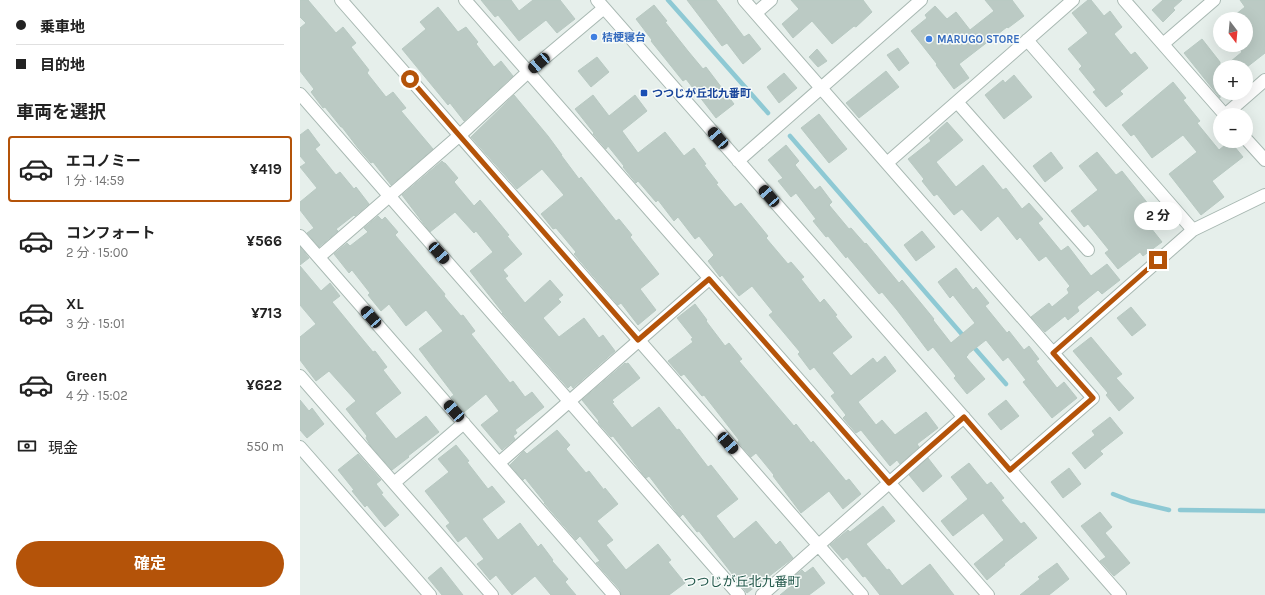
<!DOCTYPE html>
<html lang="ja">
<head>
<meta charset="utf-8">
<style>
	:root { --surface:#fff; --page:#f6f6f6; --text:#222; --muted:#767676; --line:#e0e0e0; --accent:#b45309 }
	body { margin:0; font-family:Karla,"Noto Sans JP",sans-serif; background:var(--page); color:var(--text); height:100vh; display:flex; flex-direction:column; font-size:15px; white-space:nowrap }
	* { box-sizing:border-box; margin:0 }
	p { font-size:13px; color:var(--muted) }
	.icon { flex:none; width:22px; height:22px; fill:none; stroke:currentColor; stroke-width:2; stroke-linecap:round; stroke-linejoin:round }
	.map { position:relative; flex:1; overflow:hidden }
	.side { display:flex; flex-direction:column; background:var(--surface); width:300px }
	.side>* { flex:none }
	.guide { display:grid; align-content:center; height:88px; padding:0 16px; background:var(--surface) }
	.needle { width:26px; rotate:164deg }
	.fabs { position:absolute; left:913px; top:12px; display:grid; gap:8px }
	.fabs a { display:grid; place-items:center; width:40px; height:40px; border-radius:50%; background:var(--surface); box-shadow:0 4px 16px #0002; font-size:20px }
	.end { position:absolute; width:18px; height:18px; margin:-9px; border:5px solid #b45309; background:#fff; box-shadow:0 0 0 2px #fff }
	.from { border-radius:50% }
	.bubble { position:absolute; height:28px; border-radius:14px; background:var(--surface); box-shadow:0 4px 16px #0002; font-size:13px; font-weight:700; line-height:28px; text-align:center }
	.car { position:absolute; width:12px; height:24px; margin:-12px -6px; border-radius:5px; box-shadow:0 0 3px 1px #0007; background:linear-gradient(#222 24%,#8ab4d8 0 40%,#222 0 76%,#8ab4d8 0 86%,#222 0) }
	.guide b { display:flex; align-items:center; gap:14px; height:38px; font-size:15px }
	.guide b+b { border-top:1px solid var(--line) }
	.guide i { width:10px; height:10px; background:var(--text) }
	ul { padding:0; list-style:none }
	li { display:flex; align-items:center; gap:12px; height:66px; margin:0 8px 6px; padding:0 8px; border:2px solid transparent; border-radius:4px }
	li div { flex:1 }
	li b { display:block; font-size:15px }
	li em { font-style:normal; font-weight:700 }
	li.on { border-color:var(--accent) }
	li>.icon { width:36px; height:36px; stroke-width:1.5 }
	h2 { padding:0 16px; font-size:18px; line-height:48px }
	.pay { display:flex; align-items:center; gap:10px; height:44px; padding:0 16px; font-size:15px }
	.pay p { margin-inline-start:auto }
	.primary-button { display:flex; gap:8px; margin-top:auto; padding:8px 16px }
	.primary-button a { flex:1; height:46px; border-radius:24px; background:var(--accent); color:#fff; font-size:16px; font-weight:700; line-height:46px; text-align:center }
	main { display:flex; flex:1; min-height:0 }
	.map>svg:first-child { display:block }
</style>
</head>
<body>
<main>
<section class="side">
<div class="guide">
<b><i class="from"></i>乗車地</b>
<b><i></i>目的地</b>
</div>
<h2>車両を選択</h2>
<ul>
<li class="on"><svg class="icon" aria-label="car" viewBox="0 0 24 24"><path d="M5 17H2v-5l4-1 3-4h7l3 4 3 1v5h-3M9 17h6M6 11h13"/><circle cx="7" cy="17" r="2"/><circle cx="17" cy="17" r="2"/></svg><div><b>エコノミー</b><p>1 分 · 14:59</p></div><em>¥419</em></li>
<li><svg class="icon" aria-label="car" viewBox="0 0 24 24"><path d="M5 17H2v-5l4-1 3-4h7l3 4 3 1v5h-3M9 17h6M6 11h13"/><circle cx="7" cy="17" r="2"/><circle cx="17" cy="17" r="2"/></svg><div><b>コンフォート</b><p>2 分 · 15:00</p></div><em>¥566</em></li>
<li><svg class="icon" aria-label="car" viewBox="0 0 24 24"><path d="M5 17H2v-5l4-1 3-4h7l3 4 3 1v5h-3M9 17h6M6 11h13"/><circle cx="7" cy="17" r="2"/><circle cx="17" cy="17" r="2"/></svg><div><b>XL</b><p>3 分 · 15:01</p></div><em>¥713</em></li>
<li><svg class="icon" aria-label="car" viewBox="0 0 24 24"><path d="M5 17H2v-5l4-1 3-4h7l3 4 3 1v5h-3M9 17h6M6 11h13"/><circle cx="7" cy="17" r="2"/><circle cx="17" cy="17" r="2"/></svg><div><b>Green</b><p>4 分 · 15:02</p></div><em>¥622</em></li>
</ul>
<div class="pay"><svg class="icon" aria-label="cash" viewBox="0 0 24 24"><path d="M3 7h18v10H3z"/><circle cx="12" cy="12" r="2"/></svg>現金<p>550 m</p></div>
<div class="primary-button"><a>確定</a></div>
</section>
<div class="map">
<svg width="965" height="595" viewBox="0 0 965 595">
	<rect width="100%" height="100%" fill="#e6efeb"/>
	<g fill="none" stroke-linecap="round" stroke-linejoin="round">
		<path stroke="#8ec9d4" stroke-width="4.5" d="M368 0 468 113
			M490 136 666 339
			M671 344 706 384
			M813 494 831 501 869 510
			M880 510 965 511"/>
	</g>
	<path fill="#bbcac4" stroke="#b8c9c2" d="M0 0H8L36 33 43 27 56 43 51 47 69 70 67 73 86 97 93 92 106 108 101 111 133 149 91 185 73 162 71 163 58 148 42 127H41L25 107 23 108 11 92 14 89 0 71V28L6 23 0 17Z
		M181 0H211L219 11 233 0H260L275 19 257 33 246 20 219 41 198 15 195 17Z
		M387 0H416L444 37 449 34 461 49 443 64 427 43 422 46Z
		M491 0H563L572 12 556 27 554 26 532 44 512 21 493 38 482 24 499 9Z
		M685 0H712L724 16 708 28 707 27 659 64 669 78 654 89 636 65 637 64 611 31 627 18 625 15 635 6 647 19 656 12 670 30 694 11Z
		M788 0H791L804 16 810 11 822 27 814 34 831 55 835 52 848 68 820 91 823 94 806 107 793 92 796 90 779 69 782 66 768 49 788 33 772 13Z
		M863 0H882L873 8 875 10 863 22 852 10Z
		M940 0H965V53L947 67H924L942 52 939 48 943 45H946V19H930L945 7Z
		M354 5 367 21 365 22 388 51 403 69 406 67 434 104 416 118 386 79 383 81 351 41 352 40 336 19Z
		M138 7 158 32 166 27 178 42 176 44 194 67 201 61 213 76 164 121 150 103 148 105 102 49 126 29 120 22Z
		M902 39 920 62V98L884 53Z
		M598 48 609 63 599 71 587 55Z
		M517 49 527 61 518 67 509 57Z
		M297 57 309 72 291 87 278 71Z
		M586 71 599 87 559 118 546 103Z
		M484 73 497 88 479 103 467 87Z
		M714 75 732 97 704 119 685 95 703 80 705 83Z
		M873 82 886 98 883 100 900 121 897 123 919 150 930 141 943 157 912 181 924 197 901 215 869 174 897 152 883 135 852 158 834 134 831 136 822 125Z
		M214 95 248 136 262 155H261L279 179 281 177 316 221 319 219 332 235 330 237 359 274 340 289 356 310 338 325 321 303 318 305 274 254 276 252 256 228 253 229 241 214 264 195 242 169 217 189 171 137Z
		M293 95 309 116 335 95 347 111 322 131 338 153 365 132 384 156 394 148 406 164 404 165 418 183 416 184 435 207 441 203 468 236 466 238 488 264 491 262 504 277 501 279 520 303 524 299 537 315 535 316 552 337 532 353 551 376 573 358 577 363 585 356 596 371 558 402 576 425 582 420 595 435 626 412 638 428 617 444 619 447 600 464 597 460 590 466 561 430 556 433 543 418 546 415 531 396 535 393 514 367 510 370 498 354 500 352 469 315 473 312 452 286 439 296 422 275 420 277 408 261 414 255 399 236 395 239 378 217 374 221 358 200 356 202 338 181 336 183 323 167 324 166 308 146 306 149 293 134 294 133 275 109Z
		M519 114 547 149 529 163 501 128Z
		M647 122 663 140 636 162 656 187 683 165 703 190 706 188 722 209 729 203 743 219 738 223 761 251 768 246 791 276 807 264 820 280 802 294 798 290 777 307 779 311 768 320 765 316 745 332 731 317 749 303 752 307 769 293 767 289 770 286 746 256 739 261 720 237 717 240 698 216 681 231 662 209 654 215 637 194 634 196 622 181 624 179 608 159 631 141 629 138Z
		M8 129 20 145 15 149 36 175 40 172 54 189 56 187 69 204 55 216 54 215 36 229 38 231 19 247 7 233 14 228 0 210V202L17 188 0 167 6 163 0 156V135Z
		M486 145 499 161 495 165 515 190 520 186 532 202 529 205 549 229 551 228 565 244 566 243 599 283 602 280 634 319 633 320 651 343 675 323 653 295 650 298 638 282 656 268 673 290 676 287 689 303 685 306 707 333 709 331 724 350 729 346 739 359 736 361 757 388 764 382 777 398 752 418 723 382 726 380 708 357 703 361 686 340 668 354V355L666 357 685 379 667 394 654 378 656 376 633 347 628 351 597 310 582 292 579 294 547 256 546 258 528 236 526 237 513 221 516 219 496 193 491 197 478 181 483 178 468 160Z
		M751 152 763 168 745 182 733 166Z
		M797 152 816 175 822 171 853 210 843 218 862 242 843 256 840 252 818 269 805 253 809 250 788 224 784 227 771 211 798 190 779 166Z
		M142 161 144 163H145L158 178 154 182 174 206 180 200 209 235 207 236 222 254 203 270 208 276 205 278 225 303 250 280 263 295 258 299 261 302 243 318 259 337 284 318 299 338 303 335 315 351 273 388 271 385 268 388 202 313H203L170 271 193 252 176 231 174 233 155 212 130 232 102 195Z
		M78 216 82 220 85 217 98 232 95 235 145 294 144 296 161 316 163 315 175 331 171 334 210 383 213 381 225 397 232 392 244 407 215 430 217 433 213 436 215 439 202 450 181 425 199 411 186 394 164 412 151 397 154 395 119 349 143 331 126 310 106 326 89 304 81 311 68 295 70 293 52 270 49 273 34 254 47 243 50 246 68 232 64 228Z
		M622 231 635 247 616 261 604 245Z
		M0 247 9 258 0 265Z
		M0 266 21 291 30 283 40 296 32 302 73 352 75 351 87 367 83 370 101 393 75 413 96 439 126 416 139 432 108 456 109 457 92 470 70 445 66 438 67 436 46 409 56 401 29 371 16 381 0 360V337L16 324 0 305Z
		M395 304 407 320 406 321 425 346 429 343 442 359 439 361 494 426 496 424 511 443 513 441 546 481 549 479 561 494 543 509 529 491 501 513 473 476 474 475 456 453 451 457 438 442 439 440 404 395 402 396 384 374 381 376 368 361 393 342 391 339 393 338 377 318Z
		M831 307 846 325 832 336 817 318Z
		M791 337 822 374 816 378 834 398 819 411 806 395 808 393 773 351Z
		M325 363 326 364 328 363 340 378 312 400 314 402 312 403 332 428 359 407 377 430 379 429 408 467 411 465 438 499 416 516 434 539 456 521 476 545 480 541 493 558 447 593 399 531 397 532 383 514 380 517 349 476 346 478 313 436 311 437 301 426 298 422 299 421 282 400Z
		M0 400 9 411 12 408 24 424 7 438 0 430Z
		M706 400 719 416 701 430 688 414Z
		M810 417 823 433 800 451 803 454 785 469 772 453 795 435 792 431Z
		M257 430 270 445 266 449 286 473 289 471 304 490 305 488 318 504 297 521 313 540 306 545 326 570 358 544 371 560 368 562 385 583 369 595H321L320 590 296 563 300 561 280 536 276 540 244 503H245L225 478 223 480 210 465 224 451 227 454Z
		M156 445 169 461 167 462 188 489 192 486 205 502 182 519 198 540 220 523 238 547 241 544 253 560 252 561 268 579 265 582 276 595H251L235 576 212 595 196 575 190 580 177 564 184 559 166 536 158 542 146 526 150 523 125 491 149 472 138 459Z
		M58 454 81 480 76 484 83 493 81 494 99 515 85 527 67 505 65 507 52 491 54 490 38 470Z
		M628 458 642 476 623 492 609 475Z
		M669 463 687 485 691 482 704 498 701 500 721 524 724 522 737 538 704 564 705 565 687 580 674 564 704 540 683 513 653 536 641 521 668 499 651 477Z
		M769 468 781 484 763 498 751 482Z
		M583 506 595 521 566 544 587 570 589 569 602 586 630 564 654 595H580L565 576 563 577 547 557 543 560 530 545 548 530 550 532Z
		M800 512 812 527 805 533 830 563 814 576 800 561 806 557 781 526Z
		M757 563 769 579 749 595H720L740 579 738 577Z
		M141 567 163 595H142L128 578Z
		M513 567 525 583 509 595H480L496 582 492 578 502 570 505 573Z"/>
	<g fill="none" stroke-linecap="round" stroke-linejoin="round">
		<g stroke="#a8b8b2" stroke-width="14">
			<path id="minor" d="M41 0 562 595
				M165 0 688 595
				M297 0 820 595
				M444 0 753 353 893 230 965 195
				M824 0 925 115
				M456 13 471 0
				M727 40 893 230
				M863 44 914 0
				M0 94 439 595
				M657 102 788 250
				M925 115 965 80
				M946 139 965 160
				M438 161 621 0
				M587 163 773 0
				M0 236 314 595
				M19 257 160 135 228 72 304 8
				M0 376 192 595
				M0 447 130 595
				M199 463 409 279
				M710 470 793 398 753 353
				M94 483 164 423
				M462 595 664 417"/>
		</g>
		<use href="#minor" stroke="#fff" stroke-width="12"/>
	</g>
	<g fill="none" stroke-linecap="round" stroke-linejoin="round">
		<path stroke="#b45309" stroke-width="5" d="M110 79 338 340 409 279 589 483 664 417 710 470 793 398 753 353 858 260"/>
	</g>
	<g fill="#3f7fe0" stroke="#f7fbf9" stroke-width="1.5">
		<circle cx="294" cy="37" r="4"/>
		<circle cx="629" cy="39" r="4"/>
	</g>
	<rect fill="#1a4fb4" stroke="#f7fbf9" stroke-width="1.5" x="340" y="89" width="8" height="8" rx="2"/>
	<g text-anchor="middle" stroke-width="3" stroke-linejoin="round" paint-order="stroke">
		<g font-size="11" font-weight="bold" fill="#366cbe" stroke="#f7fbf9" text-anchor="start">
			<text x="302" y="41">桔梗寝台</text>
			<text x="637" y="43">MARUGO STORE</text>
		</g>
		<g font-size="11" font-weight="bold" fill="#164399" stroke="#f7fbf9" text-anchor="start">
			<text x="352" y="97">つつじが丘北九番町</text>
		</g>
		<g font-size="13" fill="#1f5548" stroke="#f7fbf9">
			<text x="442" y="586">つつじが丘北九番町</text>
		</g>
	</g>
</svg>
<div class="fabs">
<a><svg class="needle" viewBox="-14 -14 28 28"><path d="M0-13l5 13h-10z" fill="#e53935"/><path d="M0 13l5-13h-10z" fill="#767676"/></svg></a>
<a>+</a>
<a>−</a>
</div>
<i class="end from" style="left:110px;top:79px"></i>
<i class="end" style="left:858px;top:260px"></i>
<div class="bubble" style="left:834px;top:202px;width:48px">2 分</div>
<i class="car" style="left:239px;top:63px;rotate:229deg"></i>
<i class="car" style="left:418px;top:138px;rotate:319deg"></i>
<i class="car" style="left:469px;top:196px;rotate:319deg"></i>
<i class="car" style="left:139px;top:253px;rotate:139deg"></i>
<i class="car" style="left:71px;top:317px;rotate:319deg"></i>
<i class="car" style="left:154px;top:411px;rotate:319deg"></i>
<i class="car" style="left:428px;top:443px;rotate:139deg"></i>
</div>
</main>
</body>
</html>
